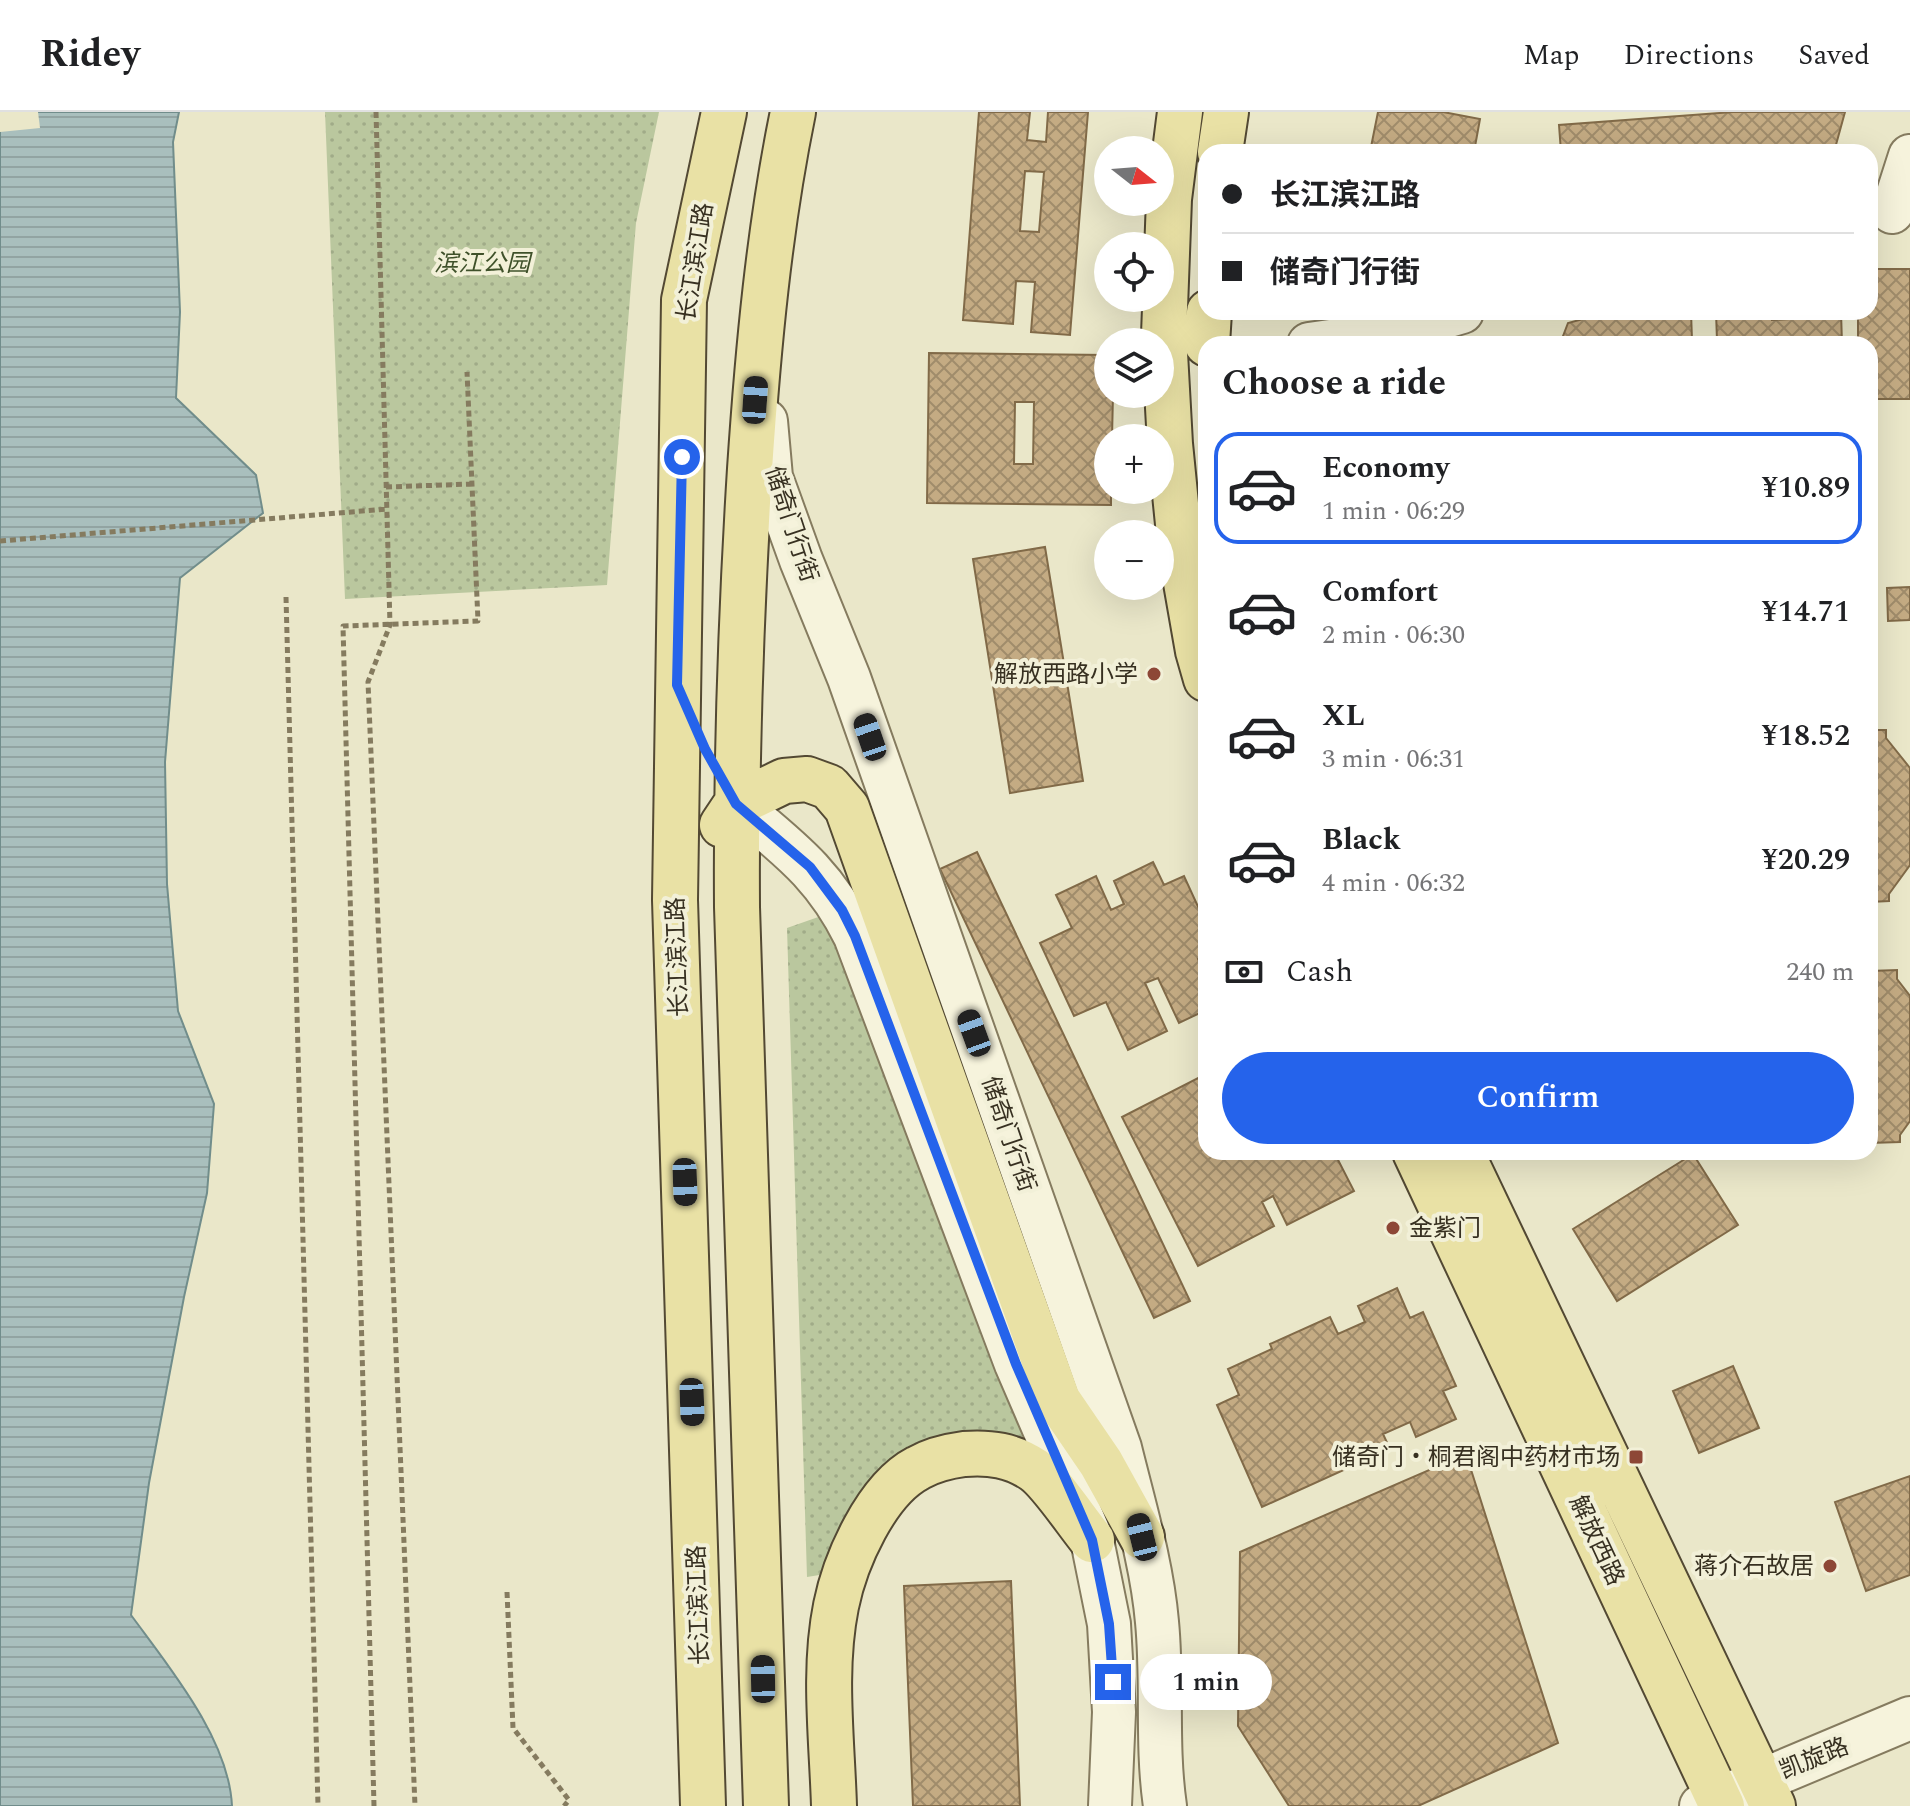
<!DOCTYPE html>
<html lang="en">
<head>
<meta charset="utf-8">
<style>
	:root { --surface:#fff; --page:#f2f2f2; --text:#202124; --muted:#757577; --line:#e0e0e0; --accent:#2563eb }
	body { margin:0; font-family:Spectral,"Noto Sans SC",serif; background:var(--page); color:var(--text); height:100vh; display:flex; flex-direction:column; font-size:30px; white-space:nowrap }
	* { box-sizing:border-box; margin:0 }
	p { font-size:26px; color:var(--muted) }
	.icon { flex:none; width:44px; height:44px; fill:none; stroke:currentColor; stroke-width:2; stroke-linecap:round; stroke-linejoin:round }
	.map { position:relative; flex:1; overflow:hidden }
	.panel { position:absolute; left:1198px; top:224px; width:680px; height:824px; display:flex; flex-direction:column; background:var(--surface); border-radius:24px; box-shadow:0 8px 32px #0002 }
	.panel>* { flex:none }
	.hud { position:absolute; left:1198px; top:32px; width:680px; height:176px; border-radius:24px; box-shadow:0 8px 32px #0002; display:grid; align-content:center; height:176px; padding:0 24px; background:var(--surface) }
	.needle { width:52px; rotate:107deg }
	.buttons { position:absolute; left:1094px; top:24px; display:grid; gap:16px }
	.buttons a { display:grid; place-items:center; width:80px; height:80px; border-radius:50%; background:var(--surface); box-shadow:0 8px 32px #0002; font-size:40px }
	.end { position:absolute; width:36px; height:36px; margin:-18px; border:10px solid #2563eb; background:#fff; box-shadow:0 0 0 4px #fff }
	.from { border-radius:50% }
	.bubble { position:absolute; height:56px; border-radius:28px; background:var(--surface); box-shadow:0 8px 32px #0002; font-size:26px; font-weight:600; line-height:56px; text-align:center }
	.car { position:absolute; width:24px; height:48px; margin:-24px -12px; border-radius:10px; box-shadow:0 0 6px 2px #0007; background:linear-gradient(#222 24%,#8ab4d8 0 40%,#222 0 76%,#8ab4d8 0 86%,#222 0) }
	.hud b { display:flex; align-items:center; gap:28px; height:76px; font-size:30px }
	.hud b+b { border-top:2px solid var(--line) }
	.hud i { width:20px; height:20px; background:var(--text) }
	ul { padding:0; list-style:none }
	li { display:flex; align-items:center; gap:24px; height:112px; margin:0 16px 12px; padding:0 8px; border:4px solid transparent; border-radius:24px }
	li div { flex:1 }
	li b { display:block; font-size:30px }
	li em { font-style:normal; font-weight:600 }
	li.on { border-color:var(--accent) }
	li>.icon { width:72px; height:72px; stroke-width:1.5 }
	h2 { padding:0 24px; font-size:36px; line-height:96px }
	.pay { display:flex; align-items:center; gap:20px; height:88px; padding:0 24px; font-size:30px }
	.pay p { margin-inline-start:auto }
	.button { display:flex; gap:16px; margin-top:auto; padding:16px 24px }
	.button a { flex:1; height:92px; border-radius:48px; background:var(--accent); color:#fff; font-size:32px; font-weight:600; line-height:92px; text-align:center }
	header { display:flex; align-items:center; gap:48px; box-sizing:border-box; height:112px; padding:0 40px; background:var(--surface); border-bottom:2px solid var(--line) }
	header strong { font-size:38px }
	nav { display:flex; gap:44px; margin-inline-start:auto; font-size:28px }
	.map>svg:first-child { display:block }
</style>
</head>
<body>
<header>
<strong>Ridey</strong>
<nav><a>Map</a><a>Directions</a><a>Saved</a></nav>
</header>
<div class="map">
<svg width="1910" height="1694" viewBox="0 0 1910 1694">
	<defs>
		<pattern id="park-dots" width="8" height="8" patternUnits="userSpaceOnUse" patternTransform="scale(2)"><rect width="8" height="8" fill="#bac79e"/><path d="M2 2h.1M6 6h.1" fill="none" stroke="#a0ab88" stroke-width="1.8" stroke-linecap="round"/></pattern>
		<pattern id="water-rules" width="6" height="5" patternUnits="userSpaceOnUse" patternTransform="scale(2)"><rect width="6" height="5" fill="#a9bfbd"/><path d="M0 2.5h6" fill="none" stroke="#92a4a2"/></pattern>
		<pattern id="building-cross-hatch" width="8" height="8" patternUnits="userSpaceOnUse" patternTransform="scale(2)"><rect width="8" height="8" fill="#c4ab83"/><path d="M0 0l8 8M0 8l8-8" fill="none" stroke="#a08c6b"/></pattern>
	</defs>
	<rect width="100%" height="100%" fill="#eae7c9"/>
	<path fill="url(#park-dots)" d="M325 0H659L636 111 607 473 345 487Z
		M824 803 1048 1346 948 1335 838 1460 807 1465 787 816Z"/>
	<path fill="url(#water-rules)" stroke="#718d8b" stroke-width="2" d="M0 0H179L173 30 180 200 176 286 256 363 263 401 180 466 165 650 167 772 178 899 214 992 207 1081 184 1185 149 1371 131 1503C169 1555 229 1627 232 1694H0Z"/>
	<path fill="#eae7c9" d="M0 0H38L40 16 0 20Z"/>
	<path fill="url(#building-cross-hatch)" stroke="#816a48" stroke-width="2" fill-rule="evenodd" d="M979 0H1030L1027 28 1046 30 1048 0H1088L1070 223 1031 220 1035 170 1016 169 1013 212 963 208ZM1025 59 1044 60 1039 120 1020 119Z
		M1378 0H1443L1480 7 1474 40H1370Z
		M1733 0H1845L1834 40H1561L1559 13Z
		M1870 157H1910V287H1870V232H1858V200H1870Z
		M1609 200H1691L1692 228H1717L1716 200H1772V208L1790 207V200H1841L1842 232H1560L1568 211Z
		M929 241 1108 243V282H1113L1112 326H1108V378H1111V393L927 391ZM1015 290H1034L1033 352H1014Z
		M1045 435 1083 669 1010 681 973 447Z
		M1910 475V508L1888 509 1887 476Z
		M1870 618H1886V626L1910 656V753L1889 782V789L1870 790Z
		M977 740 1190 1189 1154 1206 940 757Z
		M1153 750 1164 773 1184 764 1206 812V843L1198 847 1206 865V898L1179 911 1158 866 1145 871 1167 919 1128 938 1106 890 1074 904 1040 831 1072 816 1056 783 1096 764 1111 798 1124 792 1114 769Z
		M1897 858V867L1910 884V1009L1900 1023V1030L1870 1031V859Z
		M1198 966 1206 981V1040H1334L1354 1079 1287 1113 1273 1084 1262 1090 1274 1114 1198 1154 1122 1005Z
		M1693 1042 1738 1113 1617 1189 1573 1117Z
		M1397 1176 1410 1206 1423 1200 1456 1274 1443 1279 1456 1307 1416 1325 1410 1310 1383 1322 1390 1337 1262 1395 1217 1293 1239 1283 1228 1257 1272 1237 1270 1232 1330 1205 1338 1222 1365 1210 1358 1194Z
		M1733 1254 1759 1316 1699 1341 1673 1279Z
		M1466 1342 1558 1631 1418 1694H1289L1238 1614 1240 1440Z
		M1910 1364V1463L1866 1479 1835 1390Z
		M1011 1469 1020 1694H913L904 1474Z"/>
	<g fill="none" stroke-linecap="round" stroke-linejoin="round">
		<g stroke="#857b5f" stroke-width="46">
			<path id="minor" d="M1892 100 1910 44
				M1309 232 1394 220 1462 200
				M766 309 771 365 801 448 849 566 1120 1336C1134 1393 1152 1452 1157 1510 1163 1571 1156 1633 1165 1694
				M736 692C788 736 824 761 855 824L1016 1252 1092 1428 1109 1512 1114 1600 1110 1694
				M1701 1694 1910 1606"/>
		</g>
		<g stroke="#534933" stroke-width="48">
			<path id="major" d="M1180 0 1169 87 1164 223 1170 332 1181 442 1198 539 1206 567
				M1220 40 1226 0
				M1207 232 1209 200
				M722 713 736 692 784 669 807 667 829 675 847 696 1058 1288 1101 1351 1142 1425
				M1415 1040 1722 1694
				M1461 1040 1773 1694
				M703 1694 675 788 684 188 724 0
				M766 1694 737 795C736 649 741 502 750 357 758 237 769 117 793 0
				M834 1694C832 1628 823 1558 836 1494 845 1449 876 1378 918 1356 932 1348 949 1344 964 1342 990 1340 1012 1343 1034 1358 1051 1370 1077 1410 1092 1428"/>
		</g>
		<path stroke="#857b5f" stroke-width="5" stroke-dasharray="6 4" stroke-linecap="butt" d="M376 0 390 513 368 570 415 1694
			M386 375 472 372
			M0 429 387 397
			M286 485 318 1694
			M507 1480 513 1616 569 1688 564 1694
			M374 1694 343 514 478 509 467 260"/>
		<use href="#minor" stroke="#f6f3dc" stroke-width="42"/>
		<use href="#major" stroke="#e9e1a5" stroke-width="44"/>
	</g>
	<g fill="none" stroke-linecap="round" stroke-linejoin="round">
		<path stroke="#2563eb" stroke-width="10" d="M682 345 677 573 705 637 736 692 810 755 842 798 855 824 1016 1252 1092 1428 1109 1512 1113 1570"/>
	</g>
	<g fill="#8d4736" stroke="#f2f0d8" stroke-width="3">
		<circle cx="1154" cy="562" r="8"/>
		<circle cx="1393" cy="1116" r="8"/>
		<rect x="1628" y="1337" width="16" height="16" rx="4"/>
		<circle cx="1830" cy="1454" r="8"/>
	</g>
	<g text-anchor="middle" stroke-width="8" stroke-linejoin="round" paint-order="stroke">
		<g font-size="24" fill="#373021" stroke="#f2f0d8">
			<text transform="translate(695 150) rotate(-81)" y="8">长江滨江路</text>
			<text transform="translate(792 412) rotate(72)" y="8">储奇门行街</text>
			<text transform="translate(677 845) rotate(-92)" y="8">长江滨江路</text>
			<text transform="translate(1009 1022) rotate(71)" y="8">储奇门行街</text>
			<text transform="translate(1597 1428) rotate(65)" y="8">解放西路</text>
			<text transform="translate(698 1493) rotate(-92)" y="8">长江滨江路</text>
			<text transform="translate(1814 1646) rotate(-22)" y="8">凯旋路</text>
		</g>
		<g font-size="24" font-style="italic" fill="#3f512a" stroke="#f2f0d8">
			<text x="482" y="159">滨江公园</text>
		</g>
		<g font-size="24" fill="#373021" stroke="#f2f0d8" text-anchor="end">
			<text x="1138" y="570">解放西路小学</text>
			<text x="1409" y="1124" text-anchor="start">金紫门</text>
			<text x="1620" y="1353">储奇门‧桐君阁中药材市场</text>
			<text x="1814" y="1462">蒋介石故居</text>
		</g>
	</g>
</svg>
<div class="buttons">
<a><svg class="needle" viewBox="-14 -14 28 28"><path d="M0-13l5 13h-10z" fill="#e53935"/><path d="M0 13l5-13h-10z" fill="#757577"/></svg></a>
<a><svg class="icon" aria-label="locate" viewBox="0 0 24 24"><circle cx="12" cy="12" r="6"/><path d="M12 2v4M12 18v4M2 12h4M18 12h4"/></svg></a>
<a><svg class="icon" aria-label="layers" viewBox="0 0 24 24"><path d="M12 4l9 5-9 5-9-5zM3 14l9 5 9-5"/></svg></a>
<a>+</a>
<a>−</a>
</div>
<i class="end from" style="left:682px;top:345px"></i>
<i class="end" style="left:1113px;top:1570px"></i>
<div class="bubble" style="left:1140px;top:1542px;width:132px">1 min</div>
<i class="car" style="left:755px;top:288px;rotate:4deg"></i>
<i class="car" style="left:870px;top:625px;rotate:341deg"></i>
<i class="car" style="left:974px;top:921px;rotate:340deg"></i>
<i class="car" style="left:685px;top:1070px;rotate:178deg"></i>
<i class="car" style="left:692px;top:1290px;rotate:178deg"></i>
<i class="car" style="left:1142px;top:1425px;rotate:346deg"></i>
<i class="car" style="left:763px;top:1567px;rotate:359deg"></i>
<div class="hud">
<b><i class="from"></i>长江滨江路</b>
<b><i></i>储奇门行街</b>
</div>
<section class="panel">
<h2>Choose a ride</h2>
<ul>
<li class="on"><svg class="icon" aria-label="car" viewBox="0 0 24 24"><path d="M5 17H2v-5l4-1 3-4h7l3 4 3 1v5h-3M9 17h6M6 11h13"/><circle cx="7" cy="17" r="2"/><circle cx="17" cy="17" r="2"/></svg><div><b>Economy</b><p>1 min · 06:29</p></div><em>¥10.89</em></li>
<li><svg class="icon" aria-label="car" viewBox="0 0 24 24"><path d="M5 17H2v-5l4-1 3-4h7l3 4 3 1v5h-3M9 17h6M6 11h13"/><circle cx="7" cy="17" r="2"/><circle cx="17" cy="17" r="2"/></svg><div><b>Comfort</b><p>2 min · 06:30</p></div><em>¥14.71</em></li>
<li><svg class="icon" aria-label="car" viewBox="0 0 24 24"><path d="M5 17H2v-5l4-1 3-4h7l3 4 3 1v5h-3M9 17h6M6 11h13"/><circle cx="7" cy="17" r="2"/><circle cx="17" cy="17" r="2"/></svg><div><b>XL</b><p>3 min · 06:31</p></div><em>¥18.52</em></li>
<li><svg class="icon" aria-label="car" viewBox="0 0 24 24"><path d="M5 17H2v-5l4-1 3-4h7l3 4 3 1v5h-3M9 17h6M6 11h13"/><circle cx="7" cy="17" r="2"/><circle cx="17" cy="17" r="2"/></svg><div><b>Black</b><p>4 min · 06:32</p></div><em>¥20.29</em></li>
</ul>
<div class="pay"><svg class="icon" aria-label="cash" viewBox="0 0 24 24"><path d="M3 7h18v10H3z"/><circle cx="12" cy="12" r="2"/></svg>Cash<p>240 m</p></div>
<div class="button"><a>Confirm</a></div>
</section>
</div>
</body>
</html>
